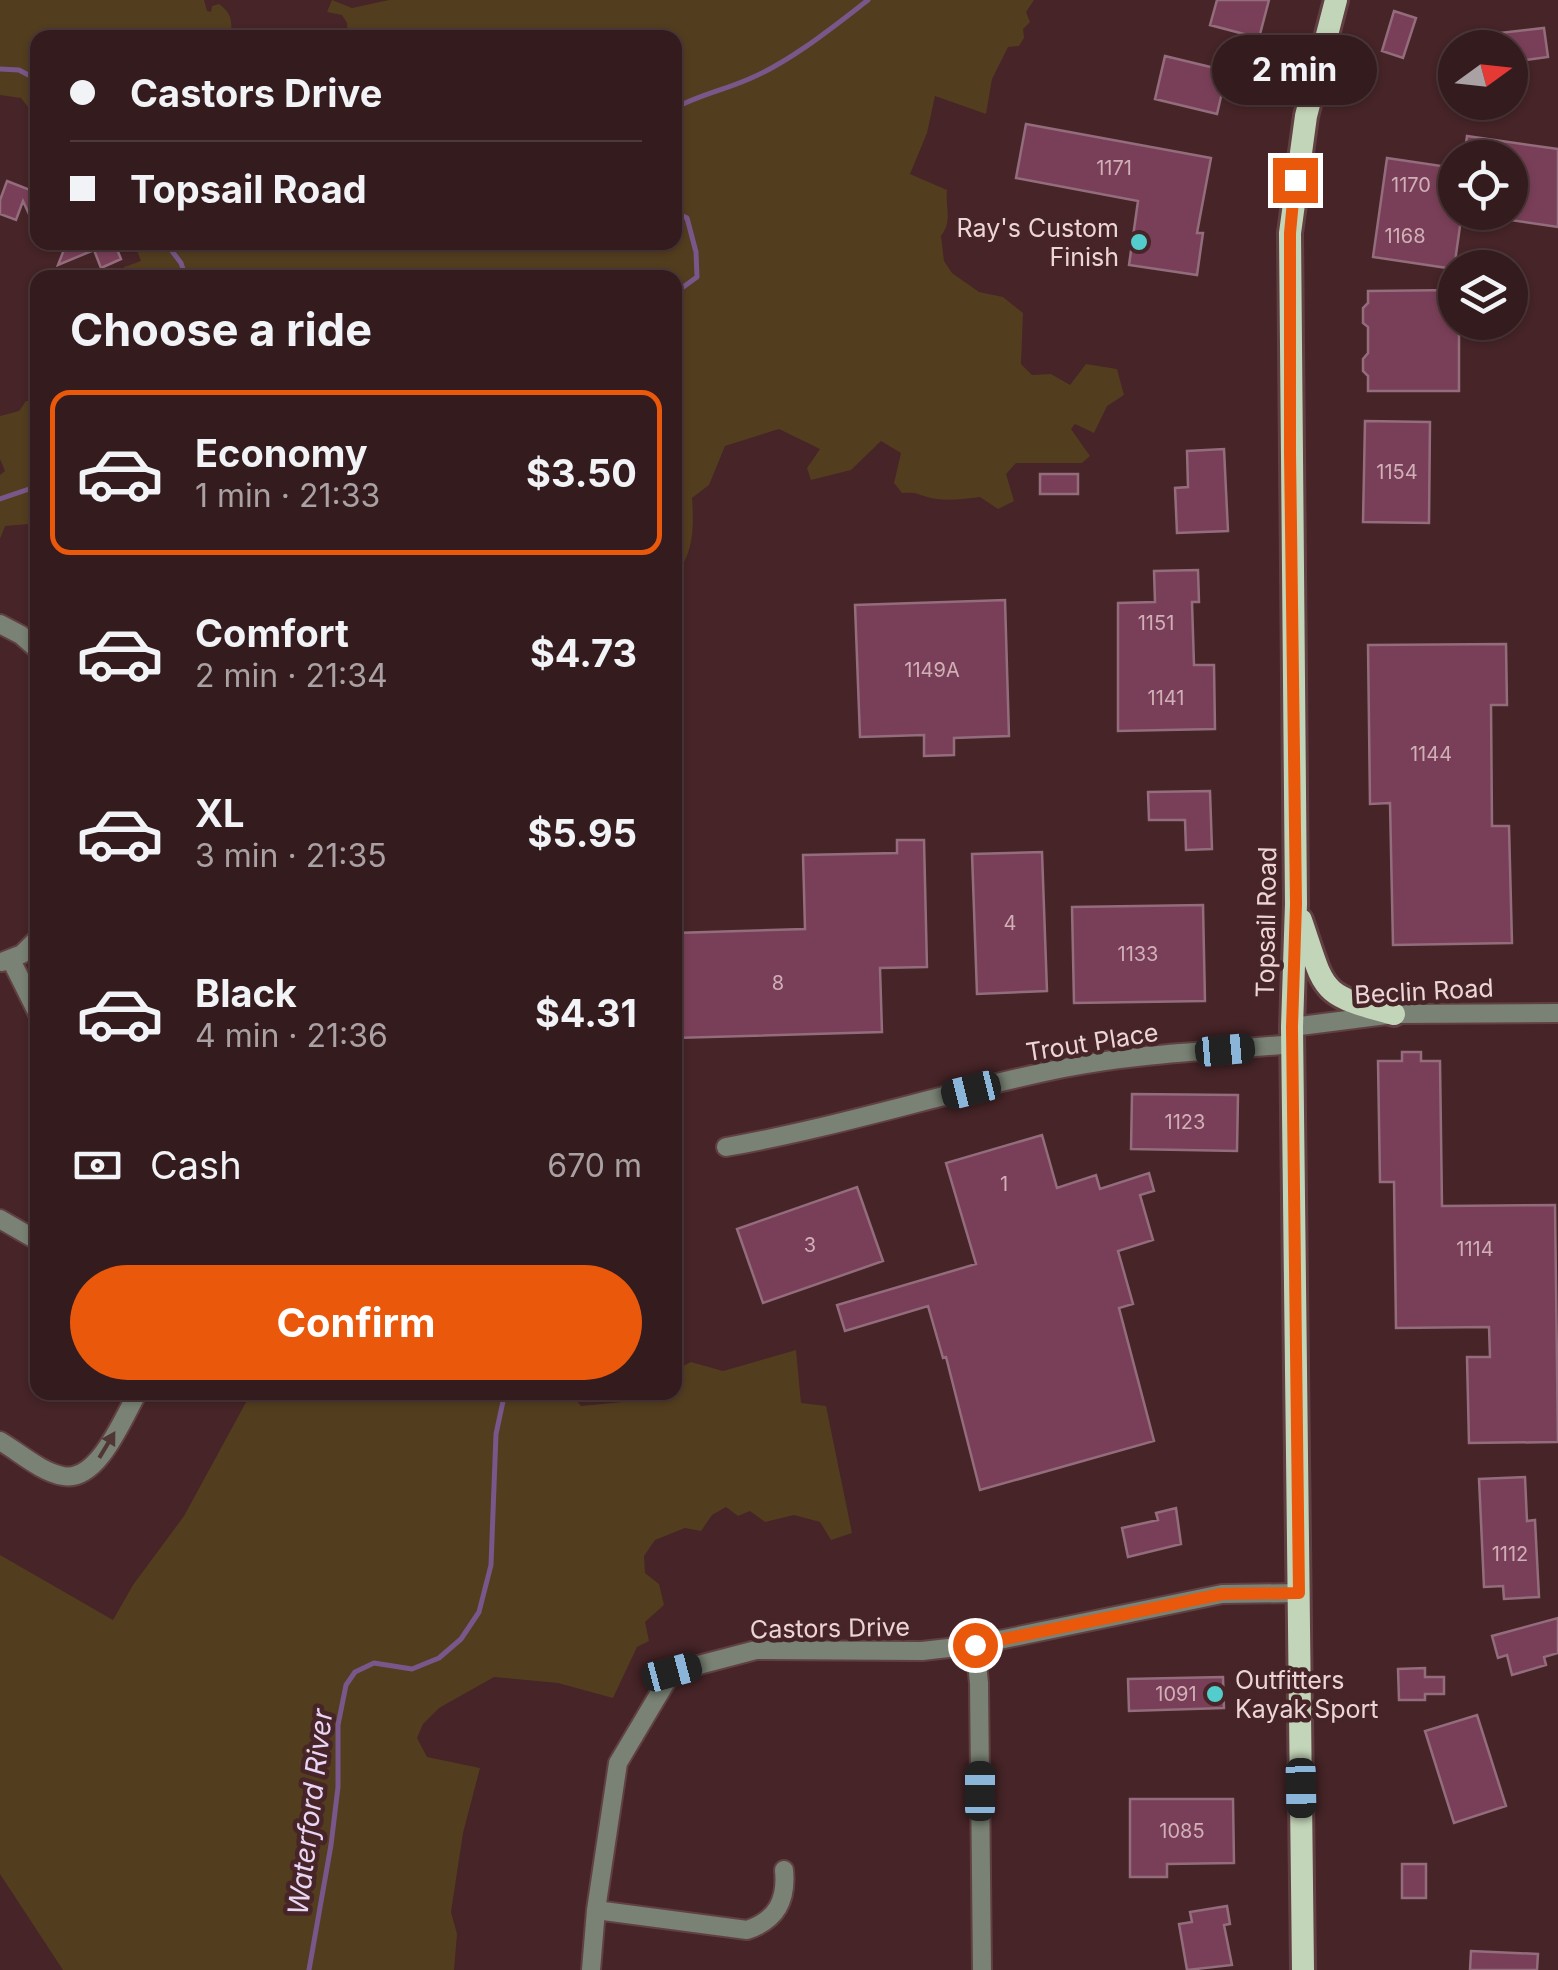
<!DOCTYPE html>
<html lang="en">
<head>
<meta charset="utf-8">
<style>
	:root { --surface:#341b1d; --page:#3c2426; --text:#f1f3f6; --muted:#a9a1a4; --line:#4e393b; --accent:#ea580c }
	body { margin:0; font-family:Inter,sans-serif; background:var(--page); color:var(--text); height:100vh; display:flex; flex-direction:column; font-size:38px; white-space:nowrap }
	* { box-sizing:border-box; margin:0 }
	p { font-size:32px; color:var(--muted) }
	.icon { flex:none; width:55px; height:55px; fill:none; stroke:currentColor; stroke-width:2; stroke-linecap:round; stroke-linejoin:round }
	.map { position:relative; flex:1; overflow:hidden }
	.side { position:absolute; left:30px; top:270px; width:652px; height:1130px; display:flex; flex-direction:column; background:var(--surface); border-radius:20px; box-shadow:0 2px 8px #0004,0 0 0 2px var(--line) }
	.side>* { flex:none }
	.top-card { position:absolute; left:30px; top:30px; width:652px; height:220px; border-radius:20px; box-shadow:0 2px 8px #0004,0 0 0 2px var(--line); display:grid; align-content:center; height:220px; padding:0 40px; background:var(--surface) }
	.needle { width:65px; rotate:75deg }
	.buttons { position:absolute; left:1438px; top:30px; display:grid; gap:20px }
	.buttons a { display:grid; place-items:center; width:90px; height:90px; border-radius:50%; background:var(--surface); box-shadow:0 2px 8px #0004,0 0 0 2px var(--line); font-size:50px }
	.end { position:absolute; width:45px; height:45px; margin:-22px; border:12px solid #ea580c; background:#fff; box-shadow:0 0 0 5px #fff }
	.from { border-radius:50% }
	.bubble { position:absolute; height:70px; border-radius:35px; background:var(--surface); box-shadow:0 2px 8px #0004,0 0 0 2px var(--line); font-size:32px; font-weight:700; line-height:70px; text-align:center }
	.car { position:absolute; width:30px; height:60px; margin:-30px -15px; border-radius:12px; box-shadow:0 0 8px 2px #0007; background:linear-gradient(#222 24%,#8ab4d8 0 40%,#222 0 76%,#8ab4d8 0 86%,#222 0) }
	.top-card b { display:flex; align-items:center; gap:35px; height:95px; font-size:38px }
	.top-card b+b { border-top:2px solid var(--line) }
	.top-card i { width:25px; height:25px; background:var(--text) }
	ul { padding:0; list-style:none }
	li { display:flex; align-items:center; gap:30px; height:165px; margin:0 20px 15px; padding:0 20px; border:5px solid transparent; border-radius:20px }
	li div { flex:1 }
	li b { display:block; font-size:38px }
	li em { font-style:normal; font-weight:700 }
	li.selected { border-color:var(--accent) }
	li>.icon { width:90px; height:90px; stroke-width:1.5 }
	h2 { padding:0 40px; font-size:45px; line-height:120px }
	.pay { display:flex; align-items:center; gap:25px; height:110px; padding:0 40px; font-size:38px }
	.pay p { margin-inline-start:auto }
	.primary-button { display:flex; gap:20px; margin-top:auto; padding:20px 40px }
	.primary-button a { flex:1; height:115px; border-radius:60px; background:var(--accent); color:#fff; font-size:40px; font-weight:700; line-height:115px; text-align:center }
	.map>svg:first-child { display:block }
</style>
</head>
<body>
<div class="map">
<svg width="1558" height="1970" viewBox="0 0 1558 1970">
	<rect width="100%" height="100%" fill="#462427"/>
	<path fill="#533d1f" d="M0 0H204L207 11 211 12 212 6 219 4C232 13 233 23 230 37L38 38 37 119 21 98 0 95Z
		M332 0 352 8 389 0H1034L1026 12 1030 22 1023 29 1024 38 1019 46 1008 47 992 79 986 114 935 96 927 133 910 174 947 190C945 209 953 220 941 236L944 261 952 273 979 292 1003 297 1023 313 1021 364 1032 375 1051 374 1070 385 1086 364 1117 369 1124 395 1107 406 1094 433 1075 424 1071 429 1090 456 1082 463H1016L1006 474 1014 501 998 509 980 497C964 499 943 502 927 497 916 493 914 492 902 493L894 483 901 453 881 441 851 470 811 480 807 468 820 449 779 429 725 446 709 485 692 498C694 528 694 552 675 577V278L121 277 124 267 141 261 134 243 675 242V38L348 37 347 23 342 15 327 12Z
		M37 400V526L29 524 5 526 0 539V475L5 471 0 459V416L19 411 26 401Z
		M796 1350 801 1403 826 1406 852 1533 831 1540 820 1522 794 1515 765 1522 750 1511 738 1516 726 1507 712 1515 701 1531 685 1528 655 1540 644 1556 645 1573 659 1584 664 1605 645 1622 649 1641 637 1647 613 1698 558 1683 494 1677 439 1708 423 1724 417 1738 427 1757 480 1768 463 1833 451 1912 457 1934 454 1970H63L0 1874V1555L113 1620 133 1585 184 1516 251 1393 570 1392 581 1406 644 1400 649 1393 675 1392V1370L691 1362 723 1371Z"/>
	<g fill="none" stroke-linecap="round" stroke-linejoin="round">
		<path stroke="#79578a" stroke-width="5" d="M0 69 19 70 38 80
			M675 108C699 95 724 90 749 79 790 62 833 27 868 0
			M675 212 687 218 696 252 697 277 675 293
			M165 242 181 263 186 278
			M0 499 38 486
			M309 1970 331 1845 338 1787V1725L346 1685 355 1672 374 1663 412 1669 439 1658 461 1639 479 1612 491 1565 496 1434 505 1392"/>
	</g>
	<path fill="#7a3f58" stroke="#936d7c" stroke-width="2.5" d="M1217 0H1269L1259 38 1210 25Z
		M1394 11 1416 18 1403 58 1382 51Z
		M1544 28 1548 57 1510 62V48H1501L1499 33Z
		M1165 56 1227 71 1217 114 1155 99Z
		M1026 124 1211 158 1197 233H1203L1197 275 1129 265 1138 201 1016 178Z
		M1467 136 1558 149V227L1510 220V158H1464Z
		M1387 158 1455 168V212H1462L1454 269 1373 257Z
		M7 181 38 193V234L23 201 16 220 0 214V200Z
		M67 242H114L121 259 101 268 94 250 58 265Z
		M1455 290V322H1459V391H1368V376L1363 371V359L1368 353V327L1363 323V308L1368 303V291Z
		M1365 421 1430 422 1429 523 1363 522Z
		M1224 449 1228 531 1177 533 1175 488 1188 487 1187 451Z
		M1040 474H1078V494H1040Z
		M1198 570 1199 602H1192L1194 665H1214L1215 729 1118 731V603L1155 602 1154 571Z
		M1005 600 1009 736 954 738V755L924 756V735L860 737 855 605Z
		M1506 644 1507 705H1491L1492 826H1509L1512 943 1393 945 1390 803 1370 804 1368 645Z
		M1210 791 1212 849 1186 850 1185 820H1149L1148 792Z
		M897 840H924L927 967 880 968 882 1032 675 1038V933L805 929 803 855 897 853Z
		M1042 852 1047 991 977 994 972 854Z
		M1203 905 1205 1001 1074 1003 1072 907Z
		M1402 1052H1421V1061H1440L1442 1206 1555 1205 1558 1442 1469 1443 1467 1357H1490L1489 1327 1396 1328 1394 1182H1380L1378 1061H1402Z
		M1132 1094 1238 1095 1237 1151 1131 1149Z
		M1042 1135 1057 1188 1096 1175 1100 1189 1149 1173 1154 1191 1140 1195 1153 1240 1118 1251 1133 1304 1119 1308 1154 1441 980 1490 946 1357 943 1358 928 1306 845 1331 837 1305 976 1264 946 1163Z
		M857 1187 883 1261 763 1303 737 1229Z
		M1525 1477 1527 1521 1535 1520 1539 1597 1504 1599 1503 1586 1484 1587 1479 1479Z
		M1176 1508 1181 1544 1128 1557 1122 1528 1158 1520 1156 1513Z
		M1558 1618V1653L1544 1657 1546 1665 1512 1675 1507 1655 1498 1658 1492 1636Z
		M1425 1668V1677H1444V1694H1425V1700H1399L1398 1669Z
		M1223 1677 1224 1708 1129 1711 1128 1679Z
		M1477 1715 1506 1806 1454 1823 1425 1731Z
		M1130 1799H1233L1234 1863 1167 1864V1877H1130Z
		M1402 1864H1426V1898H1402Z
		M1227 1906 1230 1924 1224 1925 1232 1965 1187 1970 1179 1924 1192 1922 1190 1912Z
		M1471 1951 1538 1954 1537 1970H1470Z"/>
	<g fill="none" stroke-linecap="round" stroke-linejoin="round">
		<g stroke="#614043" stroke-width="22">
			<path id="minor" d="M0 624 21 635 38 650
				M11 960 38 1014
				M2 962 22 954 38 938
				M1292 1027 1394 1014 1558 1013
				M726 1147C840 1127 950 1091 1064 1068 1139 1053 1217 1051 1293 1044
				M0 1219 38 1241
				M0 1441C19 1452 41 1472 63 1476 98 1483 123 1418 138 1392
				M975 1645 979 1683 982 1970
				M596 1910 747 1930C777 1920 787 1900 784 1870
				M591 1970 596 1910 618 1763 672 1672 756 1650 922 1651 975 1645 1222 1594 1299 1593"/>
		</g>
		<g stroke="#614043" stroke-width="28">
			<path id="major" d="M1301 920C1326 992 1317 994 1394 1014
				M1303 1970 1292 1027 1296 904 1290 233 1306 116 1336 0"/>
		</g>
		<use href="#minor" stroke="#798274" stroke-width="18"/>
		<use href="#major" stroke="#c3d5b8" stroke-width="22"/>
	</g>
	<defs><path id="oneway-solid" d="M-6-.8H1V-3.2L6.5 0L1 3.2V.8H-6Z" transform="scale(2.5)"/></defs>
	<use fill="#503736" href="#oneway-solid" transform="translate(107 1445) rotate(-59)"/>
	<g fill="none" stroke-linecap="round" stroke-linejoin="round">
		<path stroke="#ea580c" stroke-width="12" d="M975 1645 1222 1594 1299 1593 1292 1027 1296 904 1290 452V233L1295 180"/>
	</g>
	<g fill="#53cdcb" stroke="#462427" stroke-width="4">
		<circle cx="1139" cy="242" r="10"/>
		<circle cx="1215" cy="1694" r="10"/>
	</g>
	<g text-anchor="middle" stroke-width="9" stroke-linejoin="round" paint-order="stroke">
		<g font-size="20" fill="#d0b0b6">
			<text x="1114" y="175">1171</text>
			<text x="1411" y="192">1170</text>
			<text x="1405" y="243">1168</text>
			<text x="1397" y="479">1154</text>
			<text x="1156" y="630">1151</text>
			<text x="932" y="677">1149A</text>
			<text x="1166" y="705">1141</text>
			<text x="1431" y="761">1144</text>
			<text x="1010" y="930">4</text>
			<text x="1138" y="961">1133</text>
			<text x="778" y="990">8</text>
			<text x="1185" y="1129">1123</text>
			<text x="1004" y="1191">1</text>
			<text x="810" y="1252">3</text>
			<text x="1475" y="1256">1114</text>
			<text x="1510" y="1561">1112</text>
			<text x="1176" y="1701">1091</text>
			<text x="1182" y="1838">1085</text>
		</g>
		<g font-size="25" fill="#ecd5d6" stroke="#462427" text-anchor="end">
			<text x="1119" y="237">Ray's Custom<tspan x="1119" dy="29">Finish</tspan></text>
			<text x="1235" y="1689" text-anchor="start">Outfitters<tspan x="1235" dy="29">Kayak Sport</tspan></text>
		</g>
		<g font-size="25" fill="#ecd5d6" stroke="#462427">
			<text transform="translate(1266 922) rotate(-89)" y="9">Topsail Road</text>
			<text transform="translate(1424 991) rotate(-3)" y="9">Beclin Road</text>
			<text transform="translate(1092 1042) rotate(-9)" y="9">Trout Place</text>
			<text transform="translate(830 1628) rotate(-1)" y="9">Castors Drive</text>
		</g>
		<g font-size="28" font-style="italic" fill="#e9d5f4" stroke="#462427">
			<text transform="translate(310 1812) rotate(-83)" y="10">Waterford River</text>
		</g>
	</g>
</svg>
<div class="buttons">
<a><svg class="needle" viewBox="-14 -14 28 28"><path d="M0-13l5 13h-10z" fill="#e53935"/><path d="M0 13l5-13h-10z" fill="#a9a1a4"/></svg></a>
<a><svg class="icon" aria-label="locate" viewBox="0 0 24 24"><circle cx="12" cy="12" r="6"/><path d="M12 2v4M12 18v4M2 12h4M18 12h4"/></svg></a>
<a><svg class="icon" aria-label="layers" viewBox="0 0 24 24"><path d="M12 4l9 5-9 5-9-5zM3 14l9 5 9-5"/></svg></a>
</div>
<i class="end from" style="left:975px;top:1645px"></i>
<i class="end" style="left:1295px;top:180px"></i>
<div class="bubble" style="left:1212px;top:35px;width:165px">2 min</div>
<i class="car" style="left:1225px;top:1050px;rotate:85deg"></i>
<i class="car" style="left:971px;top:1090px;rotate:256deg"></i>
<i class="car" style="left:672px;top:1672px;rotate:75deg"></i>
<i class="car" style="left:1301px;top:1788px;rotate:179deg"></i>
<i class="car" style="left:980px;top:1791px;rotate:0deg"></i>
<div class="top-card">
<b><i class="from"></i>Castors Drive</b>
<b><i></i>Topsail Road</b>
</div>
<section class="side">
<h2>Choose a ride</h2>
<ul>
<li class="selected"><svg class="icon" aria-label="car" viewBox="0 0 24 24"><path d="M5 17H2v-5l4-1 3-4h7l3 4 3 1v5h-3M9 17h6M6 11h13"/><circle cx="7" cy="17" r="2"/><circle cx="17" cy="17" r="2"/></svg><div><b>Economy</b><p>1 min · 21:33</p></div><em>$3.50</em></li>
<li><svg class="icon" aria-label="car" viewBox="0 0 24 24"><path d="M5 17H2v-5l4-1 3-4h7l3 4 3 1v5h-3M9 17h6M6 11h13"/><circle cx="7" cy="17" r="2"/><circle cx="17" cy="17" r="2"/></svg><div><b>Comfort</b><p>2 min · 21:34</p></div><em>$4.73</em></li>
<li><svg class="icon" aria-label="car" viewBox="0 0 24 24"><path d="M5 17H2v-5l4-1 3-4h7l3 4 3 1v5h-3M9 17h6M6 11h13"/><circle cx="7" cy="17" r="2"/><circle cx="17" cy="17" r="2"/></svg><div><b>XL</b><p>3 min · 21:35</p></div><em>$5.95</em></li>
<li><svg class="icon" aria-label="car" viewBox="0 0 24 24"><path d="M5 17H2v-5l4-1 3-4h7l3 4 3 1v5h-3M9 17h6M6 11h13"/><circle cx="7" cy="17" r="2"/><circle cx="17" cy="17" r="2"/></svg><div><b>Black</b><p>4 min · 21:36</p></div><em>$4.31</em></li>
</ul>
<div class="pay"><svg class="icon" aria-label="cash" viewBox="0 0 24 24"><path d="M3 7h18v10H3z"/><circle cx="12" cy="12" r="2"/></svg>Cash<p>670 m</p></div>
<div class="primary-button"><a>Confirm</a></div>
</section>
</div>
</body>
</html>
